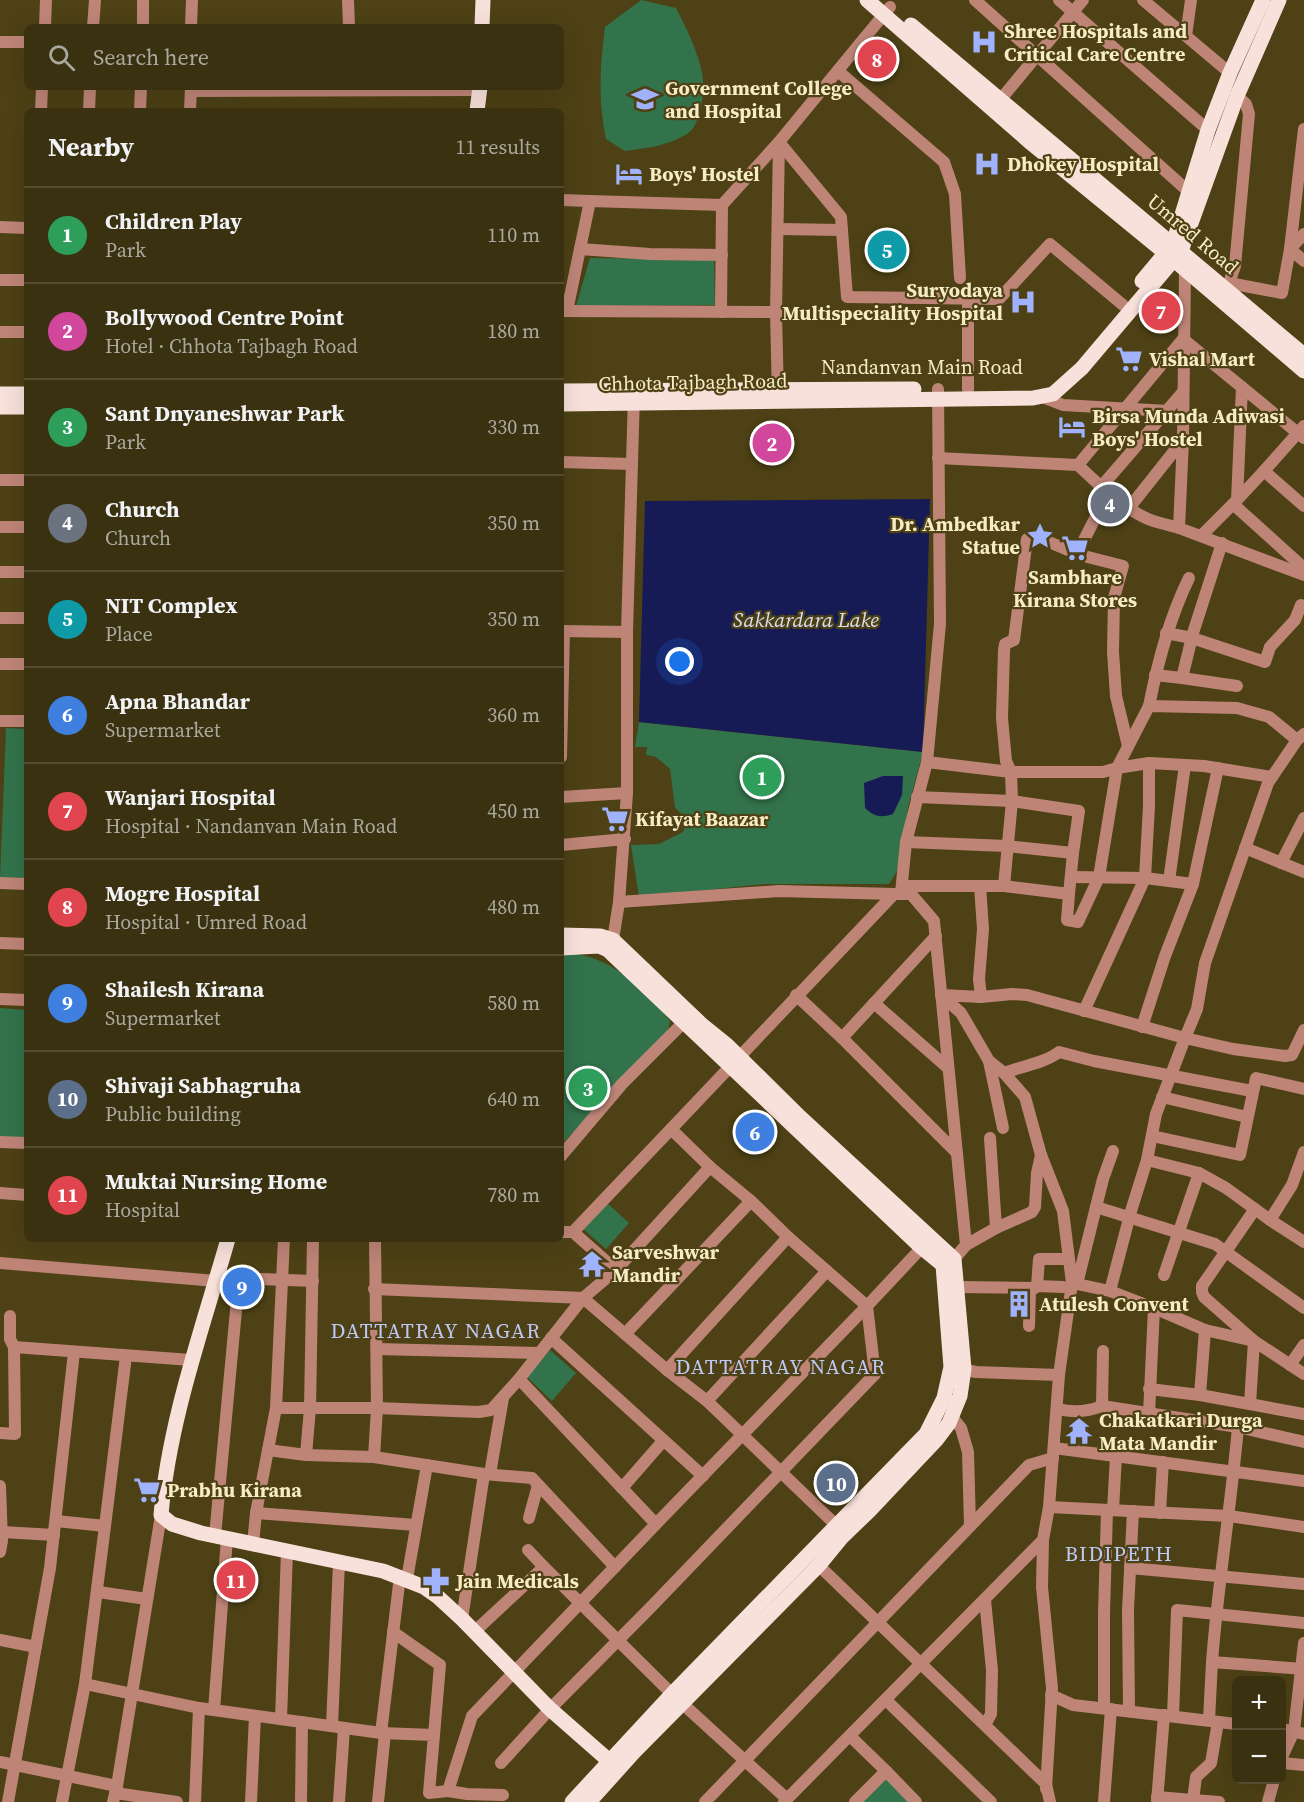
<!DOCTYPE html>
<meta charset="utf-8">
<style>
:root{--surface:#3a3110;--page:#413919;--text:#f1f3f6;--muted:#aba99f;--line:#544c30;--accent:#ea580c}
body{margin:0;font-family:"Source Serif 4",serif;background:var(--page);color:var(--text)}
.controls{position:absolute;right:18px;bottom:18px;display:grid;overflow:hidden;border-radius:9px;box-shadow:0 6px 24px #0002}
.controls button{width:54px;height:54px;display:grid;place-items:center;padding:0;border:0;border-bottom:2px solid var(--line);background:var(--surface);color:var(--text);font:30px sans-serif}
.you{position:absolute;left:680px;top:662px;width:21px;height:21px;margin:-15px;border:4px solid #fff;border-radius:50%;background:#1a73e8;box-shadow:0 0 0 9px #1a73e833}
.badge{display:grid;place-items:center;width:39px;height:39px;border-radius:50%;background:var(--accent);color:#fff;font-size:20px;font-weight:700}
.pin{position:absolute;translate:-50% -50%;border:3px solid #fff;box-shadow:0 2px 6px #0006}
.list{margin:0;padding:0;list-style:none}
h2{display:flex;justify-content:space-between;align-items:center;height:78px;margin:0;padding:0 24px;font-size:26px}
h2 small{font-size:20px;font-weight:400;color:var(--muted)}
.list li{display:grid;grid-template-columns:39px 1fr auto;gap:18px;align-items:center;box-sizing:border-box;height:96px;padding:0 24px;border-top:2px solid var(--line)}
.list b{display:block;font-size:22px;white-space:nowrap}
.list p{margin:0;font-size:20px;white-space:nowrap;color:var(--muted)}
.list em{font-size:20px;font-style:normal;color:var(--muted)}
.icon{flex:none;width:33px;height:33px;fill:none;stroke:currentColor;stroke-width:2;stroke-linecap:round;stroke-linejoin:round}
.map{position:relative;flex:none;width:1304px;height:1802px;overflow:hidden}
.search{position:absolute;background:var(--surface);box-shadow:0 6px 24px #0002;left:24px;top:24px;width:540px;height:66px;display:flex;align-items:center;gap:15px;box-sizing:border-box;padding:0 21px;border-radius:9px;color:var(--muted);font-size:22px}
.panel{position:absolute;background:var(--surface);box-shadow:0 6px 24px #0002;left:24px;top:108px;width:540px;height:1134px;border-radius:9px}
.map>svg:first-child{display:block}
.green{fill:#32734b}
.water{fill:#171b55}
.lines{fill:none;stroke-linecap:round;stroke-linejoin:round}
.minor{stroke:#be8577;stroke-width:12}
.major{stroke:#f9e1db;stroke-width:15}
.labels{text-anchor:middle;dominant-baseline:central;stroke-width:4.5;stroke-linejoin:round;paint-order:stroke}
.poi-label{font-size:20px;font-weight:bold;fill:#f8ecc5;stroke:#4d4115;text-anchor:start}
.street-label{font-size:20px;fill:#f8ecc5;stroke:#4d4115}
.water-label{font-size:21px;font-style:italic;fill:#d9def2;stroke:#4d4115}
.neighbourhood-label{font-size:21px;letter-spacing:1.5px;fill:#bec9f3;stroke:#4d4115}
</style>
<div class="map">
<svg width="1304" height="1802" viewBox="0 0 1304 1802">
<rect width="100%" height="100%" fill="#4d4115"/>
<g class="green">
<path d="M641,0L676,8C686,28 698,51 702,73C705,89 702,125 687,134C668,146 646,148 625,151L606,139C598,98 600,68 605,27Z"/>
<path d="M590,258L714,259L715,305L576,306Z"/>
<path d="M639,722L923,752L908,807L897,871L889,884H764L639,897L631,845L659,844L683,832L688,820L675,808L670,769L656,757L646,755L647,747H635Z"/>
<path d="M6,728L27,729V881L0,880Z"/>
<path d="M561,953C606,952 645,987 670,1021L668,1031L561,1145Z"/>
<path d="M0,1008L27,1010V1139L0,1137Z"/>
<path d="M606,1202L629,1223L606,1249L582,1228Z"/>
<path d="M550,1350L576,1373L552,1401L527,1377Z"/>
<path d="M886,1778L910,1802H862Z"/>
</g>
<g class="water">
<path d="M930,499L923,752L639,722L645,501Z"/>
<path d="M883,776H903L902,795L893,814C880,818 875,817 865,808L864,783Z"/>
</g>
<g class="lines">
<g class="minor">
<path d="M348,0L349,27"/>
<path d="M975,0L1189,192"/>
<path d="M1059,0L1208,130"/>
<path d="M1143,0L1230,73"/>
<path d="M45,27L46,0"/>
<path d="M93,27L95,0"/>
<path d="M143,27V0"/>
<path d="M191,27L192,0"/>
<path d="M1186,36L1191,0"/>
<path d="M0,42H27"/>
<path d="M838,71L944,162L955,194L960,278"/>
<path d="M191,91L480,90"/>
<path d="M996,105L1083,0"/>
<path d="M41,111L42,87"/>
<path d="M89,111L90,87"/>
<path d="M140,111L141,87"/>
<path d="M190,111L191,87"/>
<path d="M561,200L590,201"/>
<path d="M0,227L27,228"/>
<path d="M779,229L842,230"/>
<path d="M580,249L650,254L722,255"/>
<path d="M1290,249L1304,129"/>
<path d="M1290,249L1304,234"/>
<path d="M0,280H27"/>
<path d="M1229,283L1282,293L1290,249L1304,261"/>
<path d="M1219,295L1229,283L1235,266L1249,114L1246,104L1237,96"/>
<path d="M968,299V389"/>
<path d="M561,311L776,312L779,142L890,7"/>
<path d="M567,311L590,201L722,205L779,142L841,217L847,297L999,299L1050,244L1123,305"/>
<path d="M721,312L722,205"/>
<path d="M776,312L778,397"/>
<path d="M0,332H27"/>
<path d="M1042,397L1063,405L1168,411"/>
<path d="M1183,440L1185,270L1190,264"/>
<path d="M938,458L1078,465L1183,339L1304,438"/>
<path d="M561,462L632,464"/>
<path d="M1078,465C1099,485 1121,507 1148,519C1158,523 1169,525 1179,528"/>
<path d="M1264,471L1304,426"/>
<path d="M0,480H27"/>
<path d="M1101,487L1183,392"/>
<path d="M1237,500L1264,471L1304,506"/>
<path d="M1233,504L1304,568"/>
<path d="M1129,508L1183,440L1179,528L1304,575"/>
<path d="M0,527H27"/>
<path d="M1202,535L1237,500L1242,387"/>
<path d="M1080,555L1123,566L1114,598L1113,652L1116,696L1128,746"/>
<path d="M0,572H27"/>
<path d="M0,618H27"/>
<path d="M561,631L627,632"/>
<path d="M1166,633L1192,638L1265,662L1270,647L1295,620L1301,605"/>
<path d="M0,664H27"/>
<path d="M1155,675L1182,678L1193,633L1222,543"/>
<path d="M1182,678L1237,686"/>
<path d="M1149,706C1158,661 1169,619 1189,578"/>
<path d="M0,721H27"/>
<path d="M1297,740L1268,783L1205,963L1197,1009L1185,1038L1233,1049L1285,1056L1292,1055L1304,1030"/>
<path d="M561,757L564,631"/>
<path d="M927,762L1011,772H1103L1117,768L1149,706L1237,708L1269,717L1297,740L1304,734"/>
<path d="M561,797L627,793"/>
<path d="M917,797L1012,801L1079,811L1073,853"/>
<path d="M906,842L1007,846L1073,853L1069,894L1004,886"/>
<path d="M561,845L625,839"/>
<path d="M1245,848L1304,872"/>
<path d="M1281,863L1304,818"/>
<path d="M1071,877L1145,878L1193,884"/>
<path d="M1169,881L1185,765"/>
<path d="M0,883L27,884"/>
<path d="M902,886H1004L1012,801L1011,772L1006,761L1002,718L1004,650L1005,644L1014,640L1027,539L1044,540L1080,555L1083,542L1108,493"/>
<path d="M980,886L983,929L979,979L981,997"/>
<path d="M901,893L906,842L927,762L940,624L938,389"/>
<path d="M895,894H911L934,921L966,1245L954,1259L948,1263"/>
<path d="M1069,894L1067,920L1078,922L1099,877L1117,768L1149,763L1204,766L1272,777"/>
<path d="M936,936L842,1038L957,1153"/>
<path d="M0,943L27,944"/>
<path d="M610,946L613,940L619,902L627,793V632L634,395"/>
<path d="M796,995L842,1038"/>
<path d="M0,999L27,1000"/>
<path d="M874,1003L948,1068"/>
<path d="M1084,1011L1145,878L1149,806V763"/>
<path d="M1142,1027L1165,956L1193,884L1218,768"/>
<path d="M989,1061L1003,1128"/>
<path d="M1004,1073C1020,1067 1047,1062 1059,1052L1094,1061L1252,1091"/>
<path d="M1162,1097L1247,1117"/>
<path d="M1152,1136L1240,1155L1256,1078L1304,1089"/>
<path d="M990,1138L996,1228"/>
<path d="M0,1142L27,1143"/>
<path d="M561,1156L622,1084L683,1023"/>
<path d="M0,1193L27,1195"/>
<path d="M1096,1207L1103,1179L1113,1151"/>
<path d="M1270,1220L1304,1242"/>
<path d="M561,1232H573L671,1129"/>
<path d="M573,1232L616,1270L710,1167"/>
<path d="M313,1239L310,1408L306,1455L374,1457L484,1474L532,1478L615,1567"/>
<path d="M966,1245L996,1228L1032,1212L1035,1207L1037,1173L1041,1155"/>
<path d="M0,1263L216,1281L235,1278L313,1281"/>
<path d="M1164,1275L1199,1173"/>
<path d="M1072,1283L1063,1211L1041,1155L1025,1097L1004,1073L989,1061L961,1013L941,995L981,997L1012,994L1027,995L1185,1038L1156,1114L1147,1160"/>
<path d="M1077,1284L1096,1207L1215,1244L1304,1308"/>
<path d="M1037,1286L1063,1287"/>
<path d="M957,1287L1035,1288L1037,1286L1039,1259H1069"/>
<path d="M374,1289L583,1298L667,1370L707,1401L836,1525"/>
<path d="M1110,1291L1154,1308L1149,1414"/>
<path d="M10,1316V1339L14,1347"/>
<path d="M1029,1326L1030,1288"/>
<path d="M1205,1330L1254,1341L1304,1374"/>
<path d="M625,1334L751,1201"/>
<path d="M551,1338L703,1476"/>
<path d="M377,1349L539,1353"/>
<path d="M1290,1365L1304,1345"/>
<path d="M956,1368L976,1372L1059,1375L1072,1283L1110,1291L1131,1211L1147,1160L1199,1173L1226,1188L1270,1220L1292,1185L1304,1152"/>
<path d="M667,1370L788,1237"/>
<path d="M519,1379L656,1524L867,1306L788,1237L751,1201L710,1167L671,1129L894,894L779,891L619,902"/>
<path d="M1149,1389L1200,1395L1205,1330L1154,1308"/>
<path d="M1200,1395L1304,1414"/>
<path d="M707,1401L827,1271"/>
<path d="M1250,1404L1254,1341L1204,1297L1202,1292V1286L1255,1209"/>
<path d="M1102,1406L1103,1351"/>
<path d="M276,1408H377L479,1412L491,1410L519,1379L583,1298L616,1270"/>
<path d="M1058,1409C1074,1413 1087,1412 1102,1406L1238,1427C1231,1506 1218,1583 1212,1662L1304,1669"/>
<path d="M952,1417L961,1428L968,1452L970,1526"/>
<path d="M1238,1427L1304,1442"/>
<path d="M0,1433L15,1434L14,1347L191,1360"/>
<path d="M1054,1448L1304,1481"/>
<path d="M268,1450L306,1455"/>
<path d="M374,1457L377,1408L375,1239"/>
<path d="M490,1474L503,1398"/>
<path d="M0,1486L2,1541L0,1552"/>
<path d="M622,1488L663,1441"/>
<path d="M1049,1507L1229,1516L1304,1527"/>
<path d="M1113,1510L1116,1456"/>
<path d="M256,1513L416,1525"/>
<path d="M1160,1513L1163,1462"/>
<path d="M529,1518L538,1485"/>
<path d="M56,1521L105,1526L126,1356"/>
<path d="M2,1532L54,1535"/>
<path d="M215,1536L239,1278"/>
<path d="M1043,1540L1042,1587L1052,1688L1046,1789"/>
<path d="M253,1544L256,1513L276,1408L284,1239"/>
<path d="M528,1550L544,1567"/>
<path d="M813,1560L1046,1784L1050,1802"/>
<path d="M1130,1568L1304,1584"/>
<path d="M400,1576L381,1733L434,1735L429,1793L448,1791"/>
<path d="M407,1579L427,1465"/>
<path d="M98,1592L147,1599"/>
<path d="M985,1600L992,1670L991,1714L985,1725"/>
<path d="M462,1619L484,1474"/>
<path d="M393,1632L440,1665L434,1735"/>
<path d="M474,1632L544,1567L672,1694L787,1799"/>
<path d="M0,1640L36,1647"/>
<path d="M85,1684L199,1708L381,1733"/>
<path d="M1051,1695L1073,1705L1236,1724"/>
<path d="M886,1700L991,1802"/>
<path d="M1104,1708V1614L1107,1510"/>
<path d="M214,1710L227,1538"/>
<path d="M1129,1711L1128,1610L1133,1511"/>
<path d="M1173,1716L1177,1610L1304,1623"/>
<path d="M281,1719L287,1551"/>
<path d="M1209,1720L1212,1662"/>
<path d="M1218,1722L1211,1763L1196,1777L1193,1800L1219,1802"/>
<path d="M332,1726L339,1562"/>
<path d="M1282,1729L1304,1734"/>
<path d="M850,1736L886,1771"/>
<path d="M1282,1757L1294,1731L1304,1643"/>
<path d="M0,1762L117,1786L113,1802"/>
<path d="M501,1763L550,1709L651,1607L875,1374L867,1306L927,1242"/>
<path d="M1282,1763L1304,1765"/>
<path d="M117,1786L161,1515"/>
<path d="M115,1793L177,1802"/>
<path d="M503,1795L467,1794L448,1791L472,1716L656,1524"/>
<path d="M1157,1797L1193,1800"/>
<path d="M8,1802L50,1568L74,1352"/>
<path d="M62,1802L85,1684L105,1526"/>
<path d="M195,1802L199,1708"/>
<path d="M251,1802L255,1716"/>
<path d="M301,1802L302,1722"/>
<path d="M339,1802L344,1728"/>
<path d="M378,1802L385,1733"/>
<path d="M705,1802L1029,1465L1053,1458"/>
<path d="M784,1802L1043,1540L1049,1507L1059,1375"/>
<path d="M855,1802L886,1771L916,1802"/>
<path d="M1104,1802L1111,1709"/>
<path d="M1157,1802L1164,1715"/>
<path d="M1268,1802L1274,1780"/>
</g>
<g class="major">
<path d="M867,0L1031,143L1174,260L1304,371"/>
<path d="M911,25L1304,355"/>
<path d="M482,27L483,0"/>
<path d="M477,111L480,87"/>
<path d="M1142,281L1173,244L1208,130L1230,73L1263,0"/>
<path d="M561,391L914,389"/>
<path d="M0,394H27"/>
<path d="M561,404L1033,398L1053,394L1082,368L1181,251L1237,96L1279,0"/>
<path d="M0,407H27"/>
<path d="M561,935L600,936L613,940L701,1024L727,1045L800,1117L954,1259L964,1369L960,1396L949,1423L937,1439L869,1511L842,1537L819,1565L634,1752L589,1802"/>
<path d="M561,948L599,946L608,950L921,1247L943,1265L951,1367L944,1398L926,1434L672,1694L572,1802"/>
<path d="M228,1239C202,1330 169,1421 161,1515L172,1524L201,1533L383,1571L424,1587L437,1596L462,1619L550,1709L615,1766"/>
</g>
</g>
<defs>
<symbol id="hospital-bare" viewBox="-9 -9 18 18"><path d="M-5-5h3v3.5h4V-5h3V5h-3V1.5h-4V5h-3Z" fill="#a1b2fd" stroke="#4d4115" stroke-width="2.5" paint-order="stroke"/></symbol>
<symbol id="university-bare" viewBox="-9 -9 18 18"><path d="M0-5L7-2L0 1L-7-2ZM-4 1L0 2.5L4 1V4Q0 6-4 4Z" fill="#a1b2fd" stroke="#4d4115" stroke-width="2.5" paint-order="stroke"/></symbol>
<symbol id="hotel-bare" viewBox="-9 -9 18 18"><path d="M-6-4.5h1.5V1H6V5H4.5V3h-9V5H-6ZM-4 0a1.8 1.8 0 1 1 3.6 0ZM.5 0V-2.5h3Q6-2.5 6 0Z" fill="#a1b2fd" stroke="#4d4115" stroke-width="2.5" paint-order="stroke"/></symbol>
<symbol id="supermarket-bare" viewBox="-9 -9 18 18"><path d="M-6-5.5h2.5l.6 2H6L4.5 2H-2.5L-4.4-4H-6ZM-1.5 3.2a1.3 1.3 0 1 0 .1 0ZM3 3.2a1.3 1.3 0 1 0 .1 0Z" fill="#a1b2fd" stroke="#4d4115" stroke-width="2.5" paint-order="stroke"/></symbol>
<symbol id="sight-bare" viewBox="-9 -9 18 18"><path d="M0-6L1.8-2.2L6-1.7L2.9 1.2L3.7 5.4L0 3.3L-3.7 5.4L-2.9 1.2L-6-1.7L-1.8-2.2Z" fill="#a1b2fd" stroke="#4d4115" stroke-width="2.5" paint-order="stroke"/></symbol>
<symbol id="temple-bare" viewBox="-9 -9 18 18"><path d="M0-6L5-2H3V0L6.5 2.5H4V6H1.5V3h-3V6H-4V2.5H-6.5L-3 0V-2H-5Z" fill="#a1b2fd" stroke="#4d4115" stroke-width="2.5" paint-order="stroke"/></symbol>
<symbol id="building-bare" viewBox="-9 -9 18 18"><path d="M-4-6H4V6H1V3H-1V6H-4ZM-2.5-4.3h1.7v1.8h-1.7ZM.8-4.3h1.7v1.8H.8ZM-2.5-1h1.7V.8h-1.7ZM.8-1h1.7V.8H.8Z" fill="#a1b2fd" stroke="#4d4115" stroke-width="2.5" paint-order="stroke"/></symbol>
<symbol id="pharmacy-bare" viewBox="-9 -9 18 18"><path d="M-2-6h4v4h4v4h-4v4h-4v-4h-4v-4h4Z" fill="#a1b2fd" stroke="#4d4115" stroke-width="2.5" paint-order="stroke"/></symbol>
</defs>
<g fill-rule="evenodd">
<use href="#hospital-bare" x="965" y="23" width="38" height="38"/>
<use href="#university-bare" x="626" y="80" width="38" height="38"/>
<use href="#hospital-bare" x="968" y="145" width="38" height="38"/>
<use href="#hotel-bare" x="610" y="155" width="38" height="38"/>
<use href="#hospital-bare" x="1004" y="283" width="38" height="38"/>
<use href="#supermarket-bare" x="1110" y="340" width="38" height="38"/>
<use href="#hotel-bare" x="1053" y="408" width="38" height="38"/>
<use href="#sight-bare" x="1021" y="517" width="38" height="38"/>
<use href="#supermarket-bare" x="1056" y="529" width="38" height="38"/>
<use href="#supermarket-bare" x="596" y="800" width="38" height="38"/>
<use href="#temple-bare" x="573" y="1245" width="38" height="38"/>
<use href="#building-bare" x="1000" y="1285" width="38" height="38"/>
<use href="#temple-bare" x="1060" y="1412" width="38" height="38"/>
<use href="#supermarket-bare" x="128" y="1471" width="38" height="38"/>
<use href="#pharmacy-bare" x="417" y="1562" width="38" height="38"/>
</g>
<g class="labels">
<g class="poi-label">
<text x="1004" y="31">Shree Hospitals and<tspan x="1004" dy="23">Critical Care Centre</tspan></text>
<text x="665" y="88">Government College<tspan x="665" dy="23">and Hospital</tspan></text>
<text x="1007" y="164">Dhokey Hospital</text>
<text x="649" y="174">Boys' Hostel</text>
<text x="1003" y="290" text-anchor="end">Suryodaya<tspan x="1003" dy="23">Multispeciality Hospital</tspan></text>
<text x="1149" y="359">Vishal Mart</text>
<text x="1092" y="416">Birsa Munda Adiwasi<tspan x="1092" dy="23">Boys' Hostel</tspan></text>
<text x="1020" y="524" text-anchor="end">Dr. Ambedkar<tspan x="1020" dy="23">Statue</tspan></text>
<text x="1075" y="577" text-anchor="middle">Sambhare<tspan x="1075" dy="23">Kirana Stores</tspan></text>
<text x="635" y="819">Kifayat Baazar</text>
<text x="612" y="1252">Sarveshwar<tspan x="612" dy="23">Mandir</tspan></text>
<text x="1039" y="1304">Atulesh Convent</text>
<text x="1099" y="1420">Chakatkari Durga<tspan x="1099" dy="23">Mata Mandir</tspan></text>
<text x="167" y="1490">Prabhu Kirana</text>
<text x="456" y="1581">Jain Medicals</text>
</g>
<g class="street-label">
<text transform="translate(1193 234) rotate(40)">Umred Road</text>
<text x="922" y="367">Nandanvan Main Road</text>
<text transform="translate(693 382) rotate(-1)">Chhota Tajbagh Road</text>
</g>
<g class="water-label">
<text x="806" y="619">Sakkardara Lake</text>
</g>
<g class="neighbourhood-label">
<text x="436" y="1330">DATTATRAY NAGAR</text>
<text x="781" y="1366">DATTATRAY NAGAR</text>
<text x="1119" y="1553">BIDIPETH</text>
</g>
</g>
</svg>
<div class="controls">
<button>+</button>
<button>−</button>
</div>
<div class="you"></div>
<div class="pin badge" style="left:762px;top:777px;background:#2e9e5b">1</div>
<div class="pin badge" style="left:772px;top:443px;background:#d1479c">2</div>
<div class="pin badge" style="left:588px;top:1088px;background:#2e9e5b">3</div>
<div class="pin badge" style="left:1110px;top:504px;background:#6b7280">4</div>
<div class="pin badge" style="left:887px;top:250px;background:#0f9aa8">5</div>
<div class="pin badge" style="left:755px;top:1132px;background:#3f7fe0">6</div>
<div class="pin badge" style="left:1161px;top:311px;background:#e0444e">7</div>
<div class="pin badge" style="left:877px;top:59px;background:#e0444e">8</div>
<div class="pin badge" style="left:242px;top:1287px;background:#3f7fe0">9</div>
<div class="pin badge" style="left:836px;top:1483px;background:#5c6f8a">10</div>
<div class="pin badge" style="left:236px;top:1580px;background:#e0444e">11</div>
<div class="search"><svg class="icon" aria-label="search" viewBox="0 0 24 24"><circle cx="10" cy="10" r="6"/><path d="M15 15l6 6"/></svg>Search here</div>
<section class="panel">
<h2>Nearby<small>11 results</small></h2>
<ul class="list">
<li><span class="badge" style="background:#2e9e5b">1</span><div><b>Children Play</b><p>Park</p></div><em>110 m</em></li>
<li><span class="badge" style="background:#d1479c">2</span><div><b>Bollywood Centre Point</b><p>Hotel · Chhota Tajbagh Road</p></div><em>180 m</em></li>
<li><span class="badge" style="background:#2e9e5b">3</span><div><b>Sant Dnyaneshwar Park</b><p>Park</p></div><em>330 m</em></li>
<li><span class="badge" style="background:#6b7280">4</span><div><b>Church</b><p>Church</p></div><em>350 m</em></li>
<li><span class="badge" style="background:#0f9aa8">5</span><div><b>NIT Complex</b><p>Place</p></div><em>350 m</em></li>
<li><span class="badge" style="background:#3f7fe0">6</span><div><b>Apna Bhandar</b><p>Supermarket</p></div><em>360 m</em></li>
<li><span class="badge" style="background:#e0444e">7</span><div><b>Wanjari Hospital</b><p>Hospital · Nandanvan Main Road</p></div><em>450 m</em></li>
<li><span class="badge" style="background:#e0444e">8</span><div><b>Mogre Hospital</b><p>Hospital · Umred Road</p></div><em>480 m</em></li>
<li><span class="badge" style="background:#3f7fe0">9</span><div><b>Shailesh Kirana</b><p>Supermarket</p></div><em>580 m</em></li>
<li><span class="badge" style="background:#5c6f8a">10</span><div><b>Shivaji Sabhagruha</b><p>Public building</p></div><em>640 m</em></li>
<li><span class="badge" style="background:#e0444e">11</span><div><b>Muktai Nursing Home</b><p>Hospital</p></div><em>780 m</em></li>
</ul>
</section>
</div>
